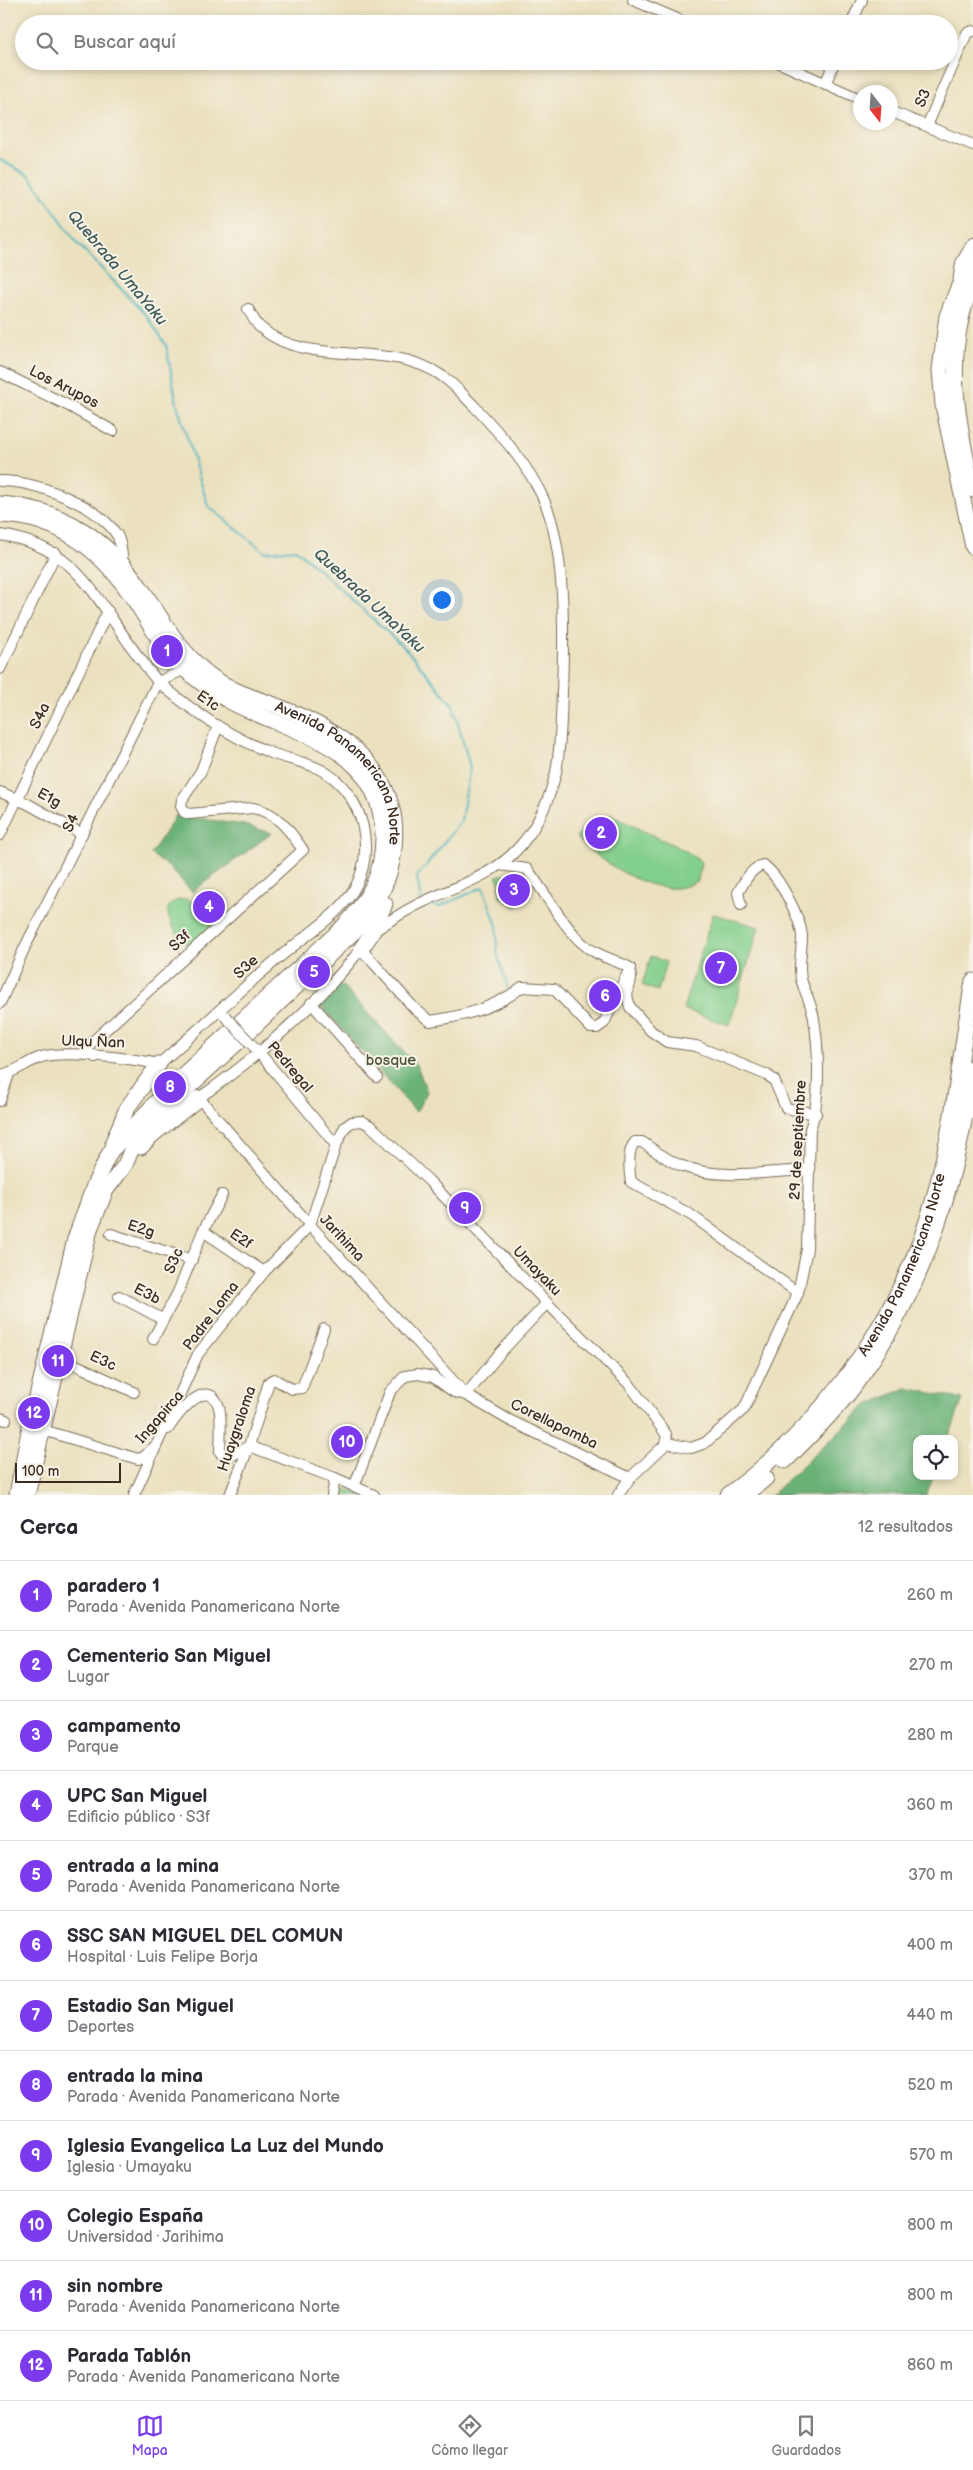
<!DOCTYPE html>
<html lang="es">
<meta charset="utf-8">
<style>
:root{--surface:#fff;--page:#f7f7f7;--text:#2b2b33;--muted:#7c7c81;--line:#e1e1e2;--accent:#7c3aed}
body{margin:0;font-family:"Balsamiq Sans",sans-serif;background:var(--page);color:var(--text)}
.controls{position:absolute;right:15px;bottom:15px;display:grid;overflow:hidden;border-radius:10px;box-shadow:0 2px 8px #0003}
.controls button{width:45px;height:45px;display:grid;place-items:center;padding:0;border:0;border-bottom:1px solid var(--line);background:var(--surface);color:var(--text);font:25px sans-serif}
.compass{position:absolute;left:853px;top:85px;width:45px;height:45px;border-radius:50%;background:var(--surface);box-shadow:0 2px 8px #0003;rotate:163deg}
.scale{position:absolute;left:15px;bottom:12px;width:106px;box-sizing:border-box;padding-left:5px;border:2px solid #3b2a1e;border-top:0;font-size:14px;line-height:18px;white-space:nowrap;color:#3b2a1e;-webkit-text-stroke:4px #f7f3e8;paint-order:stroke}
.you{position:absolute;left:441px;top:599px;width:18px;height:18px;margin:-12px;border:4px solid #fff;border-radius:50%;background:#1a73e8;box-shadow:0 0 0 8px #1a73e833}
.badge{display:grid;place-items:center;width:32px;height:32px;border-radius:50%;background:var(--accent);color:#fff;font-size:16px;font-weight:700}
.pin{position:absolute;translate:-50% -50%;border:2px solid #fff;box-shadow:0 1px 5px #0006}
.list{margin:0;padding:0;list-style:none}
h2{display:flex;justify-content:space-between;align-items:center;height:65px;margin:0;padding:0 20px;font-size:21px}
h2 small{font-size:16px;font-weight:400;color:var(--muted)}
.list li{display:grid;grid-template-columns:32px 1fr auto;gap:15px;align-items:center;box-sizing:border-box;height:70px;padding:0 20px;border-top:1px solid var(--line)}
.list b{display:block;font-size:19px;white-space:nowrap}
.list p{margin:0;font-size:16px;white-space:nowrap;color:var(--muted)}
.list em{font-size:16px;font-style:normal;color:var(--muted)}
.icon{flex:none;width:28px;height:28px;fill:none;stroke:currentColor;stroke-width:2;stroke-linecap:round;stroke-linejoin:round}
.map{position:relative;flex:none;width:973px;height:1495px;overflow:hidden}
.search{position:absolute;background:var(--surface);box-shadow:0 2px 8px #0003;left:15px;right:15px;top:15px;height:55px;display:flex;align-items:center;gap:12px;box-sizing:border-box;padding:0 18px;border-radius:28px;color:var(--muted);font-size:19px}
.sheet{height:905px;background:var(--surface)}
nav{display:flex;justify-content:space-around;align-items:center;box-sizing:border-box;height:70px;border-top:1px solid var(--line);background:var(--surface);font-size:14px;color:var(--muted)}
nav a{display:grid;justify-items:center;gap:2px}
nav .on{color:var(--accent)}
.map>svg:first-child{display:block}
.green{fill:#83cf8c;stroke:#5f7c55}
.forest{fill:#6ab278;stroke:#526e4b}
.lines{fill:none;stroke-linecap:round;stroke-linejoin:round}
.stream{stroke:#44b2bf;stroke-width:2}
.minor-casing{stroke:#796a56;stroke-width:12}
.major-casing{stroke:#796a56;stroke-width:14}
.highway-casing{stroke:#796a56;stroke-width:17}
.minor{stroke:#fff;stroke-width:10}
.major{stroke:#fff;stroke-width:12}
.highway{stroke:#fff;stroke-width:15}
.minor-bridge-casing{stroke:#796a56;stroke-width:12;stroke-linecap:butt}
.minor-bridge{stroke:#fff;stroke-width:10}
.labels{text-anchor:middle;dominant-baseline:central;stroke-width:4;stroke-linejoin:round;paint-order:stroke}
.street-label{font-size:15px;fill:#3b2a1e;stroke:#f7f3e8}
.park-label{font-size:15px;fill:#4d533a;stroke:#f7f3e8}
.water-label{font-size:16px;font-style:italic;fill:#3e5a56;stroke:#f7f3e8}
</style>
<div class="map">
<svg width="973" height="1495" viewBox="0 0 973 1495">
<rect width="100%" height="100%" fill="#f7f3e8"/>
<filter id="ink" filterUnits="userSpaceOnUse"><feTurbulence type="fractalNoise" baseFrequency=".02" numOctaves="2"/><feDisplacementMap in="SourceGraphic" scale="10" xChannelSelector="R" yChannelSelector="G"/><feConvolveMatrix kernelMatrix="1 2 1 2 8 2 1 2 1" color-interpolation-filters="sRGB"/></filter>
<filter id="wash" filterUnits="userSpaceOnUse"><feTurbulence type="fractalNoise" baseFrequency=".0096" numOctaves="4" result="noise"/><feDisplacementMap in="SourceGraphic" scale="20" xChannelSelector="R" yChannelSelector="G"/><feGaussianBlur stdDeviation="1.12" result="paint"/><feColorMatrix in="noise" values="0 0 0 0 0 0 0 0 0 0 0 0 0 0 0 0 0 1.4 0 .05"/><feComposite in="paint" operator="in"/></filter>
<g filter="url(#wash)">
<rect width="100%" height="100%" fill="#ebe1bf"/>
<g class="green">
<path d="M610,815L686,851L701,862L698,881C693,883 688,886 683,887C650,895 598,860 576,837L591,822Z"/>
<path d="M517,873L528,884L529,897L516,907L500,897V883L496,876Z"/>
<path d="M186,899L193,902L213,925L188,947C177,934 150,901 186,899Z"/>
<path d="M713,914L759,927L729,1025L683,1009Z"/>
<path d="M651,956L666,962L658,991L642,985Z"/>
<path d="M335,1486L365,1495H334Z"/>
</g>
<g class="forest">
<path d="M176,815L244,825L272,833L192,892L170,868L151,854Z"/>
<path d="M341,984L417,1066L427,1092L416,1112L321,1006Z"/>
<path d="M906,1388L963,1399L948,1439H917V1476H934L926,1495H771L866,1406Z"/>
</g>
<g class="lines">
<g class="stream">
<path d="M0,160L29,175L77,243L146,315L166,345L177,404L208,506L265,552L296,549L407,650L453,705L470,767L461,821L417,877L421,900"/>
<path d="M428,904L439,907L483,887L497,926V952L508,989"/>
</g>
</g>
</g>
<g filter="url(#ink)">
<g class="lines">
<defs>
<g id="minor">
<path d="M633,0L689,24"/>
<path d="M851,24L862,0"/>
<path d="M775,61L860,99"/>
<path d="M825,84L835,61"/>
<path d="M890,111L973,145"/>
<path d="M927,126L967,33L973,31"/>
<path d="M248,309C252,315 255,324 261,328C310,370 388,338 442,376C454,384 465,397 475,407C501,435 527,463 543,498C566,547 564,636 562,691C561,718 561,745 556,772C550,798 538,825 521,845C496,875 457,886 423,902C406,910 389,921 373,932"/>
<path d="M0,372L69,406L113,431"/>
<path d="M0,481C35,481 97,504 117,535C122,544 122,557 123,566"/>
<path d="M0,535C78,546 96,600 138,656C146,665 152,677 161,684C194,713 231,737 271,753C289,760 309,762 325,772C364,796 377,852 353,891C339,915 303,937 281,956C239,991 200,1029 159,1064C134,1059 61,1049 39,1058C25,1063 15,1073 0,1075"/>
<path d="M0,669L56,553"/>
<path d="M0,792L28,804L82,834"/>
<path d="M0,835L108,611"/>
<path d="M500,865L527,869C546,893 560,922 582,943C596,956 614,959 630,968L631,979L627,995L630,1007L651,1031L667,1042L696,1046L767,1075L774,1080L786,1108L816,1114"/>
<path d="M0,1003L25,947L155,688L159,682L184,669"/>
<path d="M311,1003L377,1077"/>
<path d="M257,1050L336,1145"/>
<path d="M95,1057L89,1053L88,1048L91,1043L303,850C290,831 277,812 253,808L189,814L184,812L181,806L182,800L201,771L218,726"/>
<path d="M199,1098C259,1056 315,1007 361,949L415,1009L430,1021C461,1017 497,1007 522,987L554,989L591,1028H597L604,1023L630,968"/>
<path d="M199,1098L310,1225L466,1395L500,1353L547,1303"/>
<path d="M0,1101L9,1074"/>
<path d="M203,1231L264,1272"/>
<path d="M111,1234L192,1260"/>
<path d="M798,1293L691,1215L631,1182C629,1171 627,1150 635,1142H642C654,1150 668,1161 682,1166C722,1181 768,1171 810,1170"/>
<path d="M119,1296L162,1319"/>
<path d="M153,1339L178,1292L203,1231L222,1195"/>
<path d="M59,1357L134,1392"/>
<path d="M0,1418L6,1420"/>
<path d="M168,1429C175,1418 204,1378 217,1402C223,1412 220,1440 220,1452L224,1457H229L249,1446L335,1478L374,1495"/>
<path d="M43,1430L138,1459L144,1457L155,1446"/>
<path d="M667,1443L691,1448L705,1443L744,1409L798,1293L807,1249L810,1129C821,1100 819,1050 814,1019C812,1005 805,993 801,979C798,965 802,951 802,937C801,918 778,874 763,865C750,869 744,882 738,893L741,905"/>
<path d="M354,1487L390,1392L405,1376L418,1374L433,1377L454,1392L466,1395L509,1420L630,1478"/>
<path d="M134,1495L198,1354L264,1272L310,1225L336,1145L345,1127L352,1122L362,1121L371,1126L429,1181L547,1303L630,1385L666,1434L667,1443L630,1478L618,1495"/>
<path d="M230,1495L249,1446L269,1382L274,1379L292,1389L302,1388L324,1329"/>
<path d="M332,1495L335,1478"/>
</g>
<path id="major" d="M959,283L962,263L973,244"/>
<g id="highway">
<path d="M973,261L958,288L947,316L940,370L943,405L973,547"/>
<path d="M973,283C943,350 957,421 973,490"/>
<path id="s1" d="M0,504C65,509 110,541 145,594C162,619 176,645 199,666C218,685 245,695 269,703C325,724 385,754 394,820C398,858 386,892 364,922L237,1043L148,1124L132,1148L125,1165L106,1190L90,1229L27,1495"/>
<path d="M0,515C63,517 105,554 137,604C151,626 163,650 183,668C198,681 215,694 233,703C295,735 379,744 383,833C384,875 368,902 340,930L170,1087L110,1152L95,1183L75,1239L30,1426L17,1495"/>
<path d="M361,949L372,933L385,904"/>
<path d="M113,1142L127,1108L159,1064"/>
<path d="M141,1147L152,1135L199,1098"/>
<path d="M785,1461C808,1438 832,1415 852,1389C925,1290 956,1187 973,1067"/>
<path id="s2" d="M728,1495C827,1422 906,1310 936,1190C954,1121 961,1051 973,981"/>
<path d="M746,1495L766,1478"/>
</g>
</defs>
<use href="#minor" class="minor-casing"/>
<use href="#major" class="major-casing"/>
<use href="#highway" class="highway-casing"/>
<use href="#minor" class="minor"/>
<use href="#major" class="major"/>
<use href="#highway" class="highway"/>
<defs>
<path id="minor-bridge" d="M225,1016L256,1049"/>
</defs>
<use href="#minor-bridge" class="minor-bridge-casing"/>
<use href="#minor-bridge" class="minor-bridge"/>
</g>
</g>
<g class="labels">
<g class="street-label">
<text transform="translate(923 98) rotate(-66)">S3</text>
<text transform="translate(64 387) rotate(27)">Los Arupos</text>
<text transform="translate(208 701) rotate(34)">E1c</text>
<text transform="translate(40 716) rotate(-64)">S4a</text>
<text stroke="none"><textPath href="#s1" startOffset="454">Avenida Panamericana Norte</textPath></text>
<text transform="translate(49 798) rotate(29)">E1g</text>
<text transform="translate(71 823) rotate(-64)">S4</text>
<text transform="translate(180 941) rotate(-42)">S3f</text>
<text transform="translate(246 967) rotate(-42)">S3e</text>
<text transform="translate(93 1042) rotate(2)">Ulqu Ñan</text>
<text transform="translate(290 1067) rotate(50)">Pedregal</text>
<text transform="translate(798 1140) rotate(-87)">29 de septiembre</text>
<text transform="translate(141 1229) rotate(18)">E2g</text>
<text transform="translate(342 1238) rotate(47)">Jarihima</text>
<text transform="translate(241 1239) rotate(34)">E2f</text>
<text transform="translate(174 1261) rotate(-67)">S3c</text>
<text stroke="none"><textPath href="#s2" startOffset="294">Avenida Panamericana Norte</textPath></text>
<text transform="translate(537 1271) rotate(46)">Umayaku</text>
<text transform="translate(147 1294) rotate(27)">E3b</text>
<text transform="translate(211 1316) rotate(-53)">Padre Loma</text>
<text transform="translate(103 1361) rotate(25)">E3c</text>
<text transform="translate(160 1417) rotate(-49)">Ingapirca</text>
<text transform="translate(554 1424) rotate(26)">Corellapamba</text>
<text transform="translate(237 1429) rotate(-71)">Huaygraloma</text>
</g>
<g class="park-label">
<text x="391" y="1060">bosque</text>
</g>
<g class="water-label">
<text transform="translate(117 268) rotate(50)">Quebrada UmaYaku</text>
<text transform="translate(369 601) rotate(43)">Quebrada UmaYaku</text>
</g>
</g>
</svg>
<div class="controls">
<button><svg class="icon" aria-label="locate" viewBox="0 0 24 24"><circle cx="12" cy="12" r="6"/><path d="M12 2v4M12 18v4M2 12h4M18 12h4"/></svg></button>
</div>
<svg class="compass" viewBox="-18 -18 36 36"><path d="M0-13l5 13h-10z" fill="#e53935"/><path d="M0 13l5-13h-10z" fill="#7c7c81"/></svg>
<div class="scale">100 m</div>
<div class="you"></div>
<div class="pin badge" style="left:167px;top:651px">1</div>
<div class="pin badge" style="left:601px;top:833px">2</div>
<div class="pin badge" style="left:514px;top:890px">3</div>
<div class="pin badge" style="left:209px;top:907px">4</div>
<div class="pin badge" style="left:314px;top:972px">5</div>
<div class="pin badge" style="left:605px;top:996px">6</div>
<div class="pin badge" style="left:721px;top:968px">7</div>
<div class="pin badge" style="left:170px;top:1087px">8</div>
<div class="pin badge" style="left:465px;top:1208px">9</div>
<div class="pin badge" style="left:347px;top:1442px">10</div>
<div class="pin badge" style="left:58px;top:1361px">11</div>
<div class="pin badge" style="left:34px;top:1413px">12</div>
<div class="search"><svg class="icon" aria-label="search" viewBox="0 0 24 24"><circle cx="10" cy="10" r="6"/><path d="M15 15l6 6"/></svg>Buscar aquí</div>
</div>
<section class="sheet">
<h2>Cerca<small>12 resultados</small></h2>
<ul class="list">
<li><span class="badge">1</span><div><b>paradero 1</b><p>Parada · Avenida Panamericana Norte</p></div><em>260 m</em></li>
<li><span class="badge">2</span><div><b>Cementerio San Miguel</b><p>Lugar</p></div><em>270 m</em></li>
<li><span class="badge">3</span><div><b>campamento</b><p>Parque</p></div><em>280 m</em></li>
<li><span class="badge">4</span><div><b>UPC San Miguel</b><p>Edificio público · S3f</p></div><em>360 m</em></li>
<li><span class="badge">5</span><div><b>entrada a la mina</b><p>Parada · Avenida Panamericana Norte</p></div><em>370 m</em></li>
<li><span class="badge">6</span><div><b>SSC SAN MIGUEL DEL COMUN</b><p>Hospital · Luis Felipe Borja</p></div><em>400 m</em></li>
<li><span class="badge">7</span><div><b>Estadio San Miguel</b><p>Deportes</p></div><em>440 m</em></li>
<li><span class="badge">8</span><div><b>entrada la mina</b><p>Parada · Avenida Panamericana Norte</p></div><em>520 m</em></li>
<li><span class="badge">9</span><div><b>Iglesia Evangelica La Luz del Mundo</b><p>Iglesia · Umayaku</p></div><em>570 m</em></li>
<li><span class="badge">10</span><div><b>Colegio España</b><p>Universidad · Jarihima</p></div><em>800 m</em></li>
<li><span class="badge">11</span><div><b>sin nombre</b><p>Parada · Avenida Panamericana Norte</p></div><em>800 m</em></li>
<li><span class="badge">12</span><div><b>Parada Tablón</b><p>Parada · Avenida Panamericana Norte</p></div><em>860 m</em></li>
</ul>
</section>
<nav>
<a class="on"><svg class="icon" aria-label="map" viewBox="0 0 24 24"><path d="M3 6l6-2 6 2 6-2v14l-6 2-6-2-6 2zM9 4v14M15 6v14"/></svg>Mapa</a>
<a><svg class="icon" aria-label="directions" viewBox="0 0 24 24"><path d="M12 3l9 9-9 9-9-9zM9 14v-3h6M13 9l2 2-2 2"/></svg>Cómo llegar</a>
<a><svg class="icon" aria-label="saved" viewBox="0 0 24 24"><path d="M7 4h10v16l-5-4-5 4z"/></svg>Guardados</a>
</nav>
